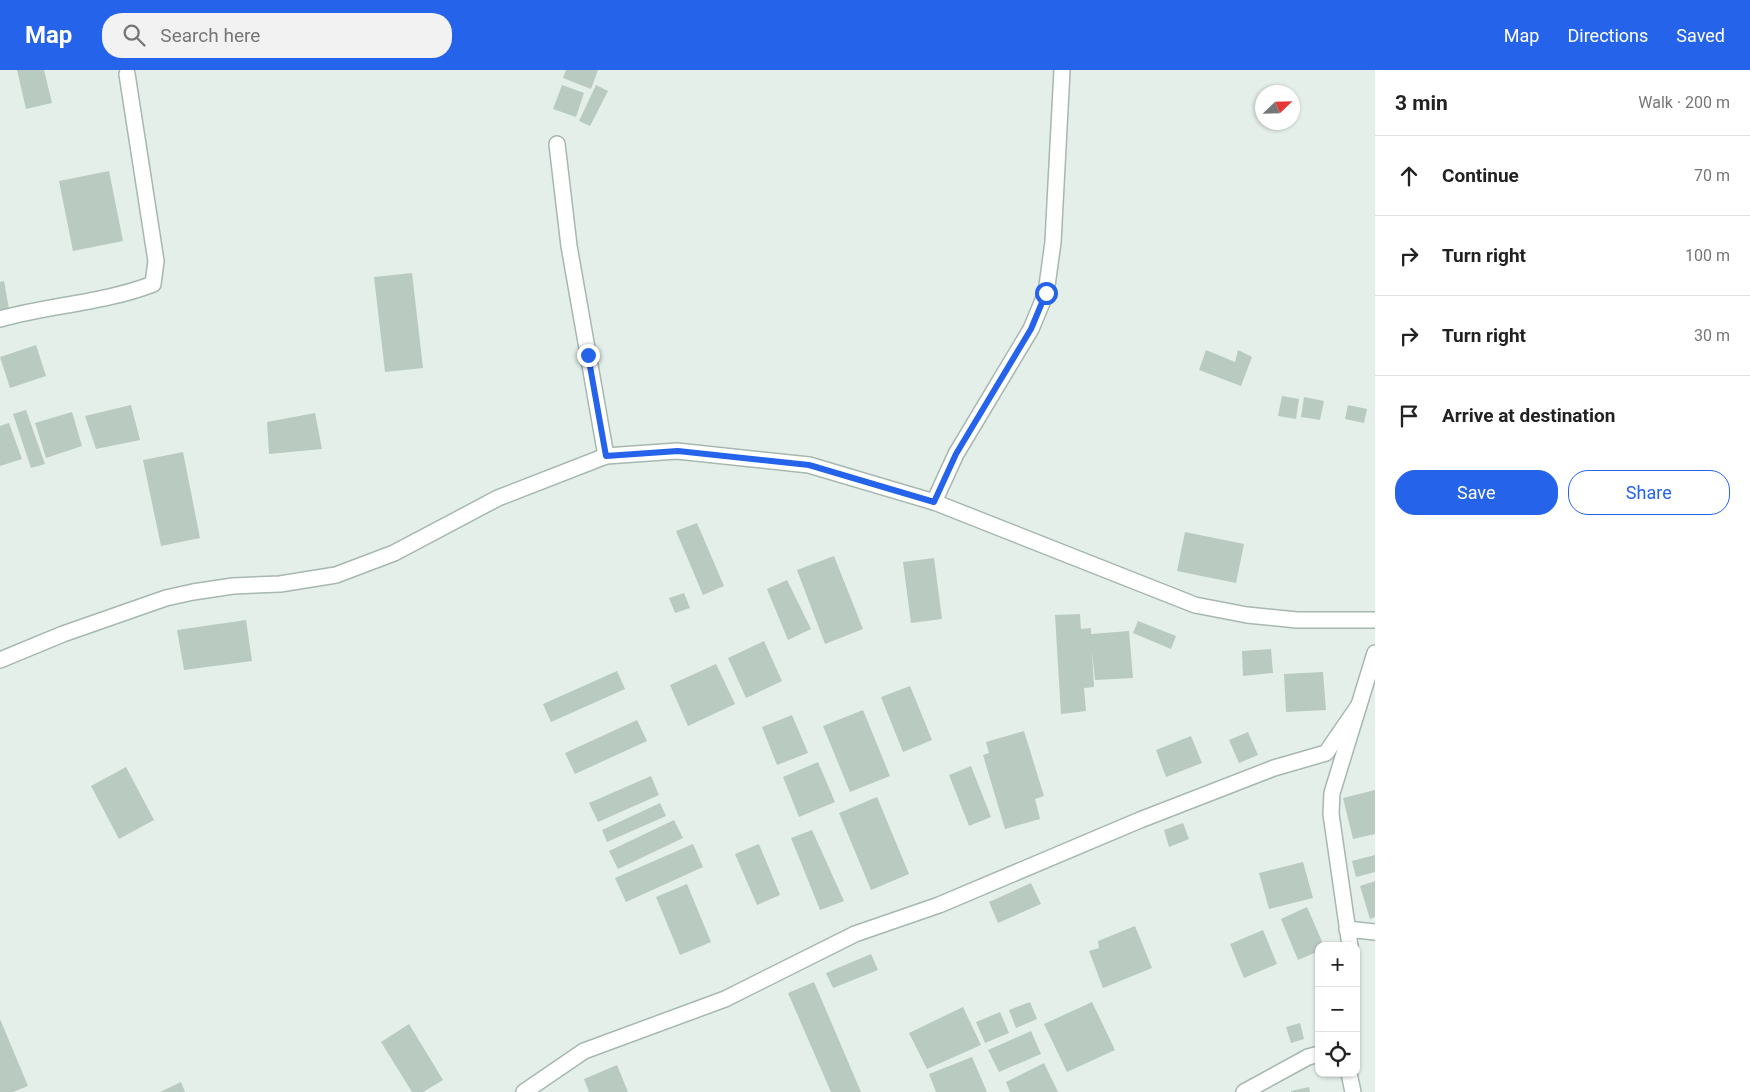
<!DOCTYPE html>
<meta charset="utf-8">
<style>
:root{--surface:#fff;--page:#f2f2f2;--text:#222;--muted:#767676;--line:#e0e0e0;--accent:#2563eb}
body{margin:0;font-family:Roboto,sans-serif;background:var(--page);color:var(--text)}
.controls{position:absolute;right:15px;bottom:15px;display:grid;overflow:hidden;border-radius:10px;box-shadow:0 1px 4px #0004}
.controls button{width:45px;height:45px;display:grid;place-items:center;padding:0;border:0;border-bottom:1px solid var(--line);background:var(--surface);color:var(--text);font:25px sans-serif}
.compass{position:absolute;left:1255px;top:15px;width:45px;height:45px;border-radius:50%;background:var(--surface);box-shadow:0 1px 4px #0004;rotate:67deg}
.stop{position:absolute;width:15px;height:15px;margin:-11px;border:4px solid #2563eb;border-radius:50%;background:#fff}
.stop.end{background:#2563eb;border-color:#fff;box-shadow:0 1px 5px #0008}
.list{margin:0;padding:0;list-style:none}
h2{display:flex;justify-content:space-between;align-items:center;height:65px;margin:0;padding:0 20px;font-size:21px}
h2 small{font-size:16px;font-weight:400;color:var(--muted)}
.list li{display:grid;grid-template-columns:32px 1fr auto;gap:15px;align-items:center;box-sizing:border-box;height:80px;padding:0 20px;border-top:1px solid var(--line)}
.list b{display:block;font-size:19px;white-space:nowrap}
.list em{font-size:16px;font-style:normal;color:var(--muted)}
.actions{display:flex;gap:10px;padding:15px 20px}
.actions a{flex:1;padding:11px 0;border:1px solid var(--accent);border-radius:20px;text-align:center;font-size:18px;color:var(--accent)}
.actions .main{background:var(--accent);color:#fff}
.icon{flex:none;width:28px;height:28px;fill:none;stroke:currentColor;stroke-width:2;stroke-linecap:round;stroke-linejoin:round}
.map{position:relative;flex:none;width:1375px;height:1022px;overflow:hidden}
header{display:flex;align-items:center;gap:30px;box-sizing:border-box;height:70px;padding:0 25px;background:var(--accent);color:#fff}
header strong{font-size:24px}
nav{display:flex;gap:28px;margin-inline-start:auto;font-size:18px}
.search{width:350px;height:45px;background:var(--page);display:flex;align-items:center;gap:12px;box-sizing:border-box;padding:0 18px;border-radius:20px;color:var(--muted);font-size:19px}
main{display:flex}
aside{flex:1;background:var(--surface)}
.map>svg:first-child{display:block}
.building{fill:#b9cac1}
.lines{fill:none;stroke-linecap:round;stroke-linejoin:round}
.minor-casing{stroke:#a6b8af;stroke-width:18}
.minor{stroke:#fff;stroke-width:15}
.route{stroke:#2563eb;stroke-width:6}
</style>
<header>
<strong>Map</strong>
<div class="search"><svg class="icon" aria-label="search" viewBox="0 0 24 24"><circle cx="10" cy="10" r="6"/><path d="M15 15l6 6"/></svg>Search here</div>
<nav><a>Map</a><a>Directions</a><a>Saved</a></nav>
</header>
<main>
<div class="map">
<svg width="1375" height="1022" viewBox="0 0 1375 1022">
<rect width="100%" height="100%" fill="#e4efe9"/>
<g class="building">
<path d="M17,0H44L52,33L26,39Z"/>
<path d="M566,0H598L591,19L563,8Z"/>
<path d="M562,15L584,23L576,47L553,39Z"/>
<path d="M596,15L608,21L590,56L579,51Z"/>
<path d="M109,101L123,171L73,181L59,111Z"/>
<path d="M412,203L423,298L385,302L374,207Z"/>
<path d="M4,211L9,239L0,240V212Z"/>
<path d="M36,275L46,306L10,318L0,287Z"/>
<path d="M1206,280L1235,292L1238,280L1252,287L1241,316L1199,300Z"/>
<path d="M1282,326L1299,329L1296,349L1278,346Z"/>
<path d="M1304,327L1324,331L1320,350L1301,347Z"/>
<path d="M131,335L140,370L96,379L85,346Z"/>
<path d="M1348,335L1367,339L1364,353L1345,349Z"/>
<path d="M26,340L45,394L31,398L13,344Z"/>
<path d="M72,342L82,376L46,388L35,353Z"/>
<path d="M315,343L322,379L269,384L267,352Z"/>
<path d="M9,353L22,389L0,396V356Z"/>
<path d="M183,382L200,468L161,476L143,390Z"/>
<path d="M697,453L724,516L703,525L676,461Z"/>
<path d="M1185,462L1244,474L1236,513L1177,501Z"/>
<path d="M834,486L863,559L825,574L797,500Z"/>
<path d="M934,488L942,549L911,553L903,492Z"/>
<path d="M787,510L811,559L788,570L767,519Z"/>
<path d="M684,523L690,538L675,543L669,528Z"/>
<path d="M1080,544L1081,559L1091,558V564L1129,561L1133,608L1095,610L1092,580L1094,617L1084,618L1086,641L1061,644L1055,545Z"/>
<path d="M246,550L252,591L184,600L177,560Z"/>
<path d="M1138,551L1176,566L1171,579L1133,563Z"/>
<path d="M764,571L782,611L746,628L728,588Z"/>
<path d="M1271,579L1273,603L1243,606L1242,581Z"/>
<path d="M716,594L735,634L688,656L670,615Z"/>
<path d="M617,601L625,619L551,652L543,634Z"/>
<path d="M1323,602L1326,640L1286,642L1284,604Z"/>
<path d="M910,616L932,670L903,682L881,627Z"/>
<path d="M863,640L890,706L850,722L823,656Z"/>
<path d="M792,645L808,683L777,695L762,657Z"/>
<path d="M637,650L647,671L575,704L565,683Z"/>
<path d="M1024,661L1044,726L1035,729L1040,749L1005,759L983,685L989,683L986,672Z"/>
<path d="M1248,662L1258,685L1239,693L1229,670Z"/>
<path d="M1191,666L1202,693L1166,707L1156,680Z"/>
<path d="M818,692L835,732L799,747L783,707Z"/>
<path d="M971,696L991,747L969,756L949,705Z"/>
<path d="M126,697L154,750L119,769L91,716Z"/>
<path d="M651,706L659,725L598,752L589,733Z"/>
<path d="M1375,720V764L1353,769L1343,728Z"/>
<path d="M877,727L909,804L871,820L839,743Z"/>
<path d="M660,733L666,746L607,772L602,760Z"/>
<path d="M674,750L683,768L618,799L609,781Z"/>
<path d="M1183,753L1189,769L1169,777L1164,760Z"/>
<path d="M812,760L844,831L820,840L791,768Z"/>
<path d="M693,774L703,797L626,832L615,808Z"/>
<path d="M759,774L780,825L757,835L735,784Z"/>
<path d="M1375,785V802L1356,807L1352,791Z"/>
<path d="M1303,792L1313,828L1269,839L1259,803Z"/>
<path d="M1375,811V847L1370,849L1360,816Z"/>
<path d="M1031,813L1041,834L998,853L989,832Z"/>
<path d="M687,814L711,872L680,885L656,827Z"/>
<path d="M1307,837L1324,876H1319V881L1298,890L1281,849Z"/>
<path d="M1135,856L1152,898L1103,918L1089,881L1099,878L1098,871Z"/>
<path d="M1263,860L1277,894L1244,908L1230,874Z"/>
<path d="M871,884L878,900L833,918L826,903Z"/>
<path d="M814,912L861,1022H831L788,923Z"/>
<path d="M1030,932L1037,949L1016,958L1009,940Z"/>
<path d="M1092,932L1115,980L1067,1002L1044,954Z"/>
<path d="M963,937L981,975L927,999L909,963Z"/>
<path d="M1000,942L1009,963L985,973L976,952Z"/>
<path d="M0,949L28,1016L13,1022H0Z"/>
<path d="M1300,953L1304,969L1291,973L1286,957Z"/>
<path d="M409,954L443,1010L423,1022H412L381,972Z"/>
<path d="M1031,961L1041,984L999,1002L988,980Z"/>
<path d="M972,987L987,1022H936L929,1004Z"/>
<path d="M1044,993L1058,1022H1010L1006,1012Z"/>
<path d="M617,995L628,1022H589L584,1009Z"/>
<path d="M181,1012L185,1022H160Z"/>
<path d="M1309,1017L1310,1022H1291V1021Z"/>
</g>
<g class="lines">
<defs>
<g id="minor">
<path d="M557,74L569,176L606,386"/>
<path d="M0,249C50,235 104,233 153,214L156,191L127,4"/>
<path d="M934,432L956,384L1031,259L1046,223L1053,172L1062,0"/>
<path d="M0,590L63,564L166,528L193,522L233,516L280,514L336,505L394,483L498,428L606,386L677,381L809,395L934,432L1195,535L1247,545L1297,550H1375"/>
<path d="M1347,859L1375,862"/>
<path d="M1350,876L1331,744L1332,723L1375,583"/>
<path d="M1349,1003L1353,1022"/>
<path d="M524,1022L584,981L725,929L855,864L939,835L1140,750L1274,698L1326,683L1359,635"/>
<path d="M1244,1022L1308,987L1319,984"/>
</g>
</defs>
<use href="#minor" class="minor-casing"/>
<use href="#minor" class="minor"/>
</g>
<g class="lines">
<path class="route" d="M588,285L606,386L678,381L809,395L934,432L956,384L1031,259L1046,223"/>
</g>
</svg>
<div class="controls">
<button>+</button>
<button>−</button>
<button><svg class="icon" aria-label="locate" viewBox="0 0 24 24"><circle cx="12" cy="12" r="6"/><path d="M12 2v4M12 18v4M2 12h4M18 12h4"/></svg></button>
</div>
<svg class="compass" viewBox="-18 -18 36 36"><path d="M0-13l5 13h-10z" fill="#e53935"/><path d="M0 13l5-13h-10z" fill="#767676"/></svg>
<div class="stop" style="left:1046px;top:223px"></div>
<div class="stop end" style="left:588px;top:285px"></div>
</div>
<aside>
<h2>3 min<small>Walk · 200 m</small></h2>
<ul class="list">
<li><svg class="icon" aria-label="ahead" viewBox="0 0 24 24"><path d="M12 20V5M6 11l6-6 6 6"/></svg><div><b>Continue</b></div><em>70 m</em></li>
<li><svg class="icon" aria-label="right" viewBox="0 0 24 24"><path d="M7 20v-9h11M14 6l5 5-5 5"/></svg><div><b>Turn right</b></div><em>100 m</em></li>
<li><svg class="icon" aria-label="right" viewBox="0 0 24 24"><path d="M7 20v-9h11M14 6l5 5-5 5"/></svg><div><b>Turn right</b></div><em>30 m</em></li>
<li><svg class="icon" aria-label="arrive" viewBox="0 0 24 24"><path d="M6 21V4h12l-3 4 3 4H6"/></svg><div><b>Arrive at destination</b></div></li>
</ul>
<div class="actions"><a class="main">Save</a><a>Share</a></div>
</aside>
</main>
